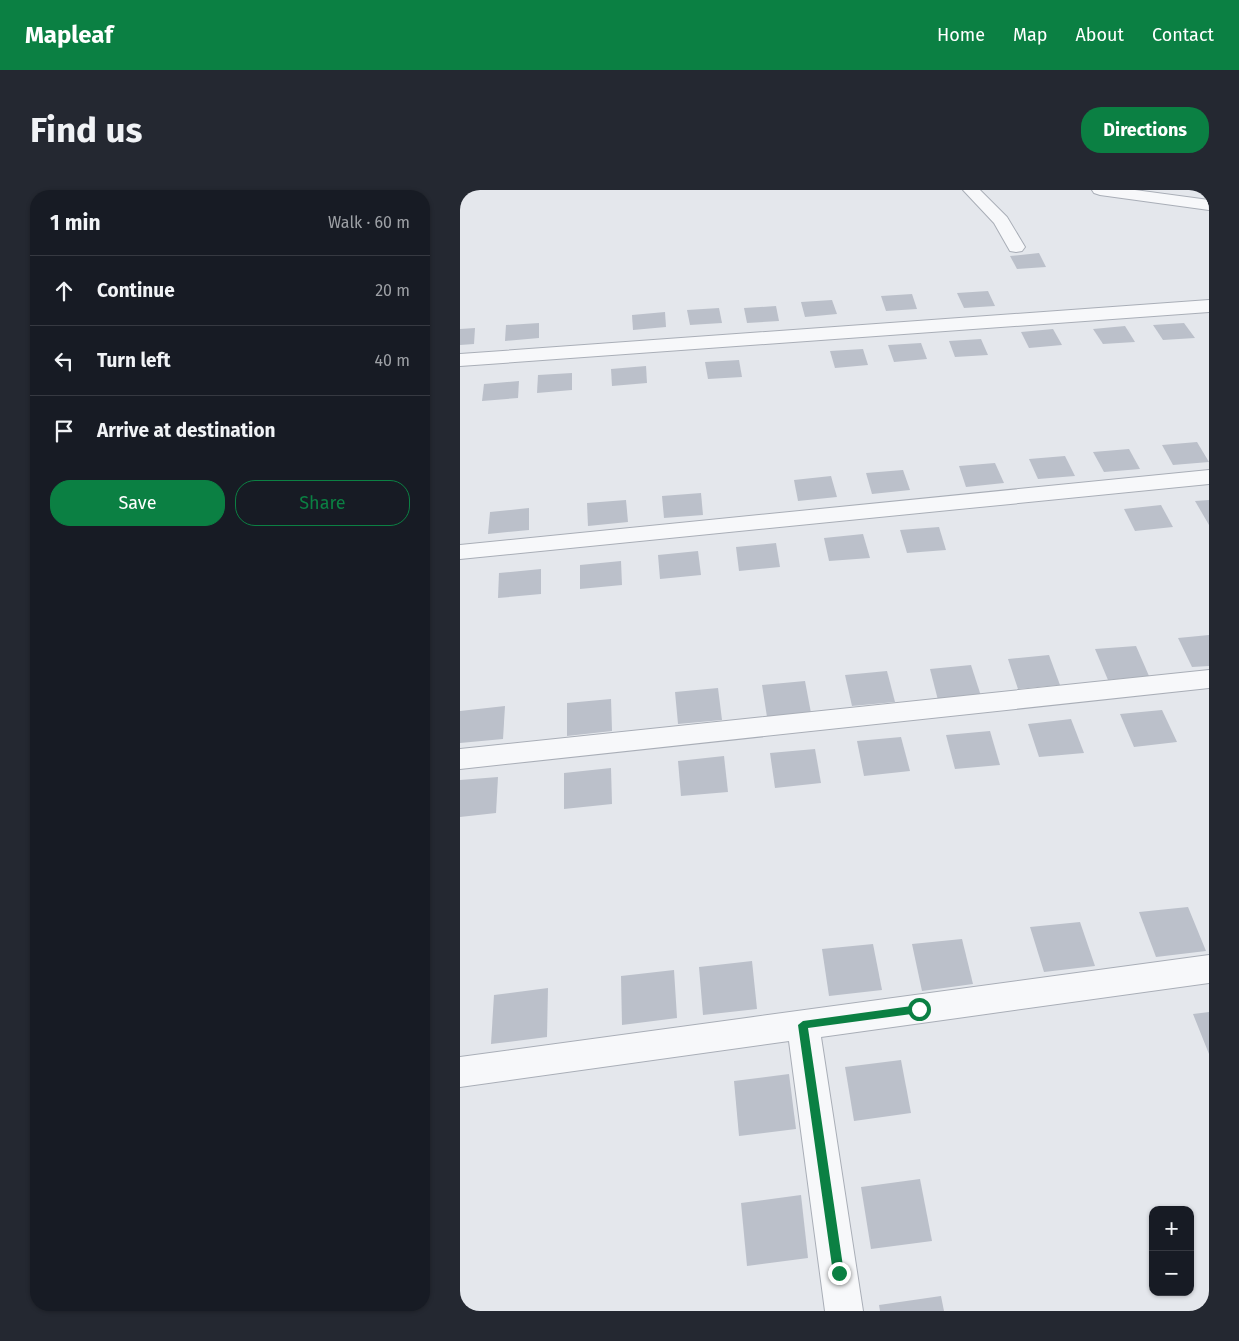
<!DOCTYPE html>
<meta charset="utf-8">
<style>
:root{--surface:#171b24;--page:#242831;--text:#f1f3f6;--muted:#9ea1a6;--line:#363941;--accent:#0b8043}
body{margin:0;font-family:"Fira Sans",sans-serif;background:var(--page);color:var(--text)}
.controls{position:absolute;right:15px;bottom:15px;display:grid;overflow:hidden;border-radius:10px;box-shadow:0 1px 4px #0004}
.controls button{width:45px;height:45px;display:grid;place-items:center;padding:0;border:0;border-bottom:1px solid var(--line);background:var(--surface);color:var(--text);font:25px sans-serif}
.stop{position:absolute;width:15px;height:15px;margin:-11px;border:4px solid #0b8043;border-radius:50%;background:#fff}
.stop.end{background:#0b8043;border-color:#fff;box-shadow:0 1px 5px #0008}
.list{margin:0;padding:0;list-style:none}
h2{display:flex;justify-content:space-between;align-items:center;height:65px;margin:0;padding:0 20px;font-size:21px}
h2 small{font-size:16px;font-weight:400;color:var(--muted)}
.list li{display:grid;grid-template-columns:32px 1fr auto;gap:15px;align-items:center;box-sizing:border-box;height:70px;padding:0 20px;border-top:1px solid var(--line)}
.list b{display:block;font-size:19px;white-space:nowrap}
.list em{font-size:16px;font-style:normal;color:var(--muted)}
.actions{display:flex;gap:10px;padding:15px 20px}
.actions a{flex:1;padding:11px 0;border:1px solid var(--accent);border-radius:20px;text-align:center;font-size:18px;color:var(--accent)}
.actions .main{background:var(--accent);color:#fff}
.icon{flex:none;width:28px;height:28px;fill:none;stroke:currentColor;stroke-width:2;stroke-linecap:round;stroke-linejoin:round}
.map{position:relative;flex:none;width:749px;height:1121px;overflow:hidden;border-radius:20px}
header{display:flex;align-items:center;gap:30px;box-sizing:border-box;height:70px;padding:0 25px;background:var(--accent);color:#fff}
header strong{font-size:24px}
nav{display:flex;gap:28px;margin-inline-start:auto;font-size:18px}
.intro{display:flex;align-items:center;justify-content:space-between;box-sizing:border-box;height:120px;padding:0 30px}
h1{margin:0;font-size:35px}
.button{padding:12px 22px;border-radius:20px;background:var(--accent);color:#fff;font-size:18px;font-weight:700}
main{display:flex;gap:30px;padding:0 30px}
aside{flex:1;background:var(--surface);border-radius:20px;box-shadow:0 1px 4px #0004}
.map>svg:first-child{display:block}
.building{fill:#bbc0ca}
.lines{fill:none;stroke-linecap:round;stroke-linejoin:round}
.street-casing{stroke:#a9aeb7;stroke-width:2}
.street{fill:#f7f8fa;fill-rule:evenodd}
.route{fill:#0b8043}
</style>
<header>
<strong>Mapleaf</strong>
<nav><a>Home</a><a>Map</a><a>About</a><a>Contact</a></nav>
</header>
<div class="intro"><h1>Find us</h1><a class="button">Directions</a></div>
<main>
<aside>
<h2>1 min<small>Walk · 60 m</small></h2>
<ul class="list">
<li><svg class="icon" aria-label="ahead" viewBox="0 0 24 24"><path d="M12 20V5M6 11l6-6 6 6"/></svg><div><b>Continue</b></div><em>20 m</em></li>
<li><svg class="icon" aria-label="left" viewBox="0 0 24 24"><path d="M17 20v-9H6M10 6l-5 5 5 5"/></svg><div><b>Turn left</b></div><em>40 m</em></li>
<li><svg class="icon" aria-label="arrive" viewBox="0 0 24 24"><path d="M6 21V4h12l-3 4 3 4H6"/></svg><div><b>Arrive at destination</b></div></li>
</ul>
<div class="actions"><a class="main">Save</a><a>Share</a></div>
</aside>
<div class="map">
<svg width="749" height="1121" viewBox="0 0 749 1121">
<rect width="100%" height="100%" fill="#e4e7ec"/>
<g class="building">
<path d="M579,63L586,77L557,79L550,66Z"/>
<path d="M528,101L535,116L504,118L497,103Z"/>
<path d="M452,104L457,119L426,121L421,106Z"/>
<path d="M372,110L377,124L345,127L341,112Z"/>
<path d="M316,116L319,131L287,133L284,118Z"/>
<path d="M259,118L262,133L230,135L227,120Z"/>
<path d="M205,122L206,137L173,140L172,125Z"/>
<path d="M79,133V148L45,151L46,135Z"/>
<path d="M724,133L735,148L703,150L693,135Z"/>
<path d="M665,136L675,152L643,154L633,139Z"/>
<path d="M15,138L14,154L0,155V139Z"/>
<path d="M593,139L602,155L569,158L561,142Z"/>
<path d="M521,149L528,165L495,167L489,151Z"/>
<path d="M461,153L467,169L434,172L428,155Z"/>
<path d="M403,159L408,175L375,178L370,161Z"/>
<path d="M279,170L282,187L248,189L245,172Z"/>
<path d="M186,176L187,193L152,196L151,179Z"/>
<path d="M112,183V200L77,203L78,185Z"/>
<path d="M59,191L58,208L22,211L24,194Z"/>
<path d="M737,252L749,272L713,275L702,255Z"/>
<path d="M669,259L680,279L644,282L633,262Z"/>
<path d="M605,266L615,286L578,289L569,269Z"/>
<path d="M535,273L544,293L506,297L499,276Z"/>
<path d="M443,280L450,300L412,304L406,283Z"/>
<path d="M371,286L377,307L338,311L334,290Z"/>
<path d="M241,303L243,325L204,328L202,306Z"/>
<path d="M166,310L168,332L128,336L127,313Z"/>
<path d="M749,310V335L735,311Z"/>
<path d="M701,315L713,337L675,341L664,319Z"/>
<path d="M69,318V340L28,344L30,322Z"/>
<path d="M479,337L486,360L447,363L440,340Z"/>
<path d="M403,344L410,368L369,371L364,348Z"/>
<path d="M316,353L320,377L279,381L276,357Z"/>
<path d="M238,361L241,385L200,389L198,365Z"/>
<path d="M161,371L162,395L120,399V375Z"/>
<path d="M81,379V404L38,408L39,383Z"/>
<path d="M749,445V476L732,477L718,448Z"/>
<path d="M676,456L689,486L648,490L635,459Z"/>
<path d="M589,465L600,495L558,499L548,469Z"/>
<path d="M511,475L521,506L478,510L470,479Z"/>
<path d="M427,481L435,512L392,516L385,485Z"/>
<path d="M345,491L351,523L307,527L302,495Z"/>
<path d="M258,498L262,530L218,534L215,502Z"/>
<path d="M151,509L152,541L107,546V513Z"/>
<path d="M45,516L43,549L0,553V521Z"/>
<path d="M702,520L717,552L674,557L660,524Z"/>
<path d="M611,529L624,563L579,567L568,534Z"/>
<path d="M530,541L540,575L495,579L486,545Z"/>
<path d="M441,547L450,581L404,586L397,551Z"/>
<path d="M355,559L361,593L315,598L310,563Z"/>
<path d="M264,566L268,602L221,606L218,571Z"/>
<path d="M151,578L152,614L104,619V583Z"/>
<path d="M38,587L36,623L0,627V590Z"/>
<path d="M728,717L746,761L696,767L679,722Z"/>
<path d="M620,732L635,776L584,782L570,737Z"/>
<path d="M502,749L513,794L462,801L452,754Z"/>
<path d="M413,754L422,800L369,806L362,759Z"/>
<path d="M292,771L297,819L243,825L239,777Z"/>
<path d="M214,780L217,828L162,835L161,786Z"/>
<path d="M88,798L87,847L31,854L34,805Z"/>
<path d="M749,822V864L733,824Z"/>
<path d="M441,870L451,923L394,931L385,877Z"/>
<path d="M329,884L336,939L279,946L274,891Z"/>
<path d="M460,989L472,1051L411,1059L401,997Z"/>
<path d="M341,1005L348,1068L287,1076L281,1013Z"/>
<path d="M481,1106L484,1121H420L419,1115Z"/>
</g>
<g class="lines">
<defs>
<g id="street">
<path d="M503,0H520L547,27L565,57L562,61L556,62L550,61L534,33Z"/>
<path d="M632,0H675L749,10V20L640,5L634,3Z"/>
<path d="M749,110V122L0,176V164Z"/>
<path d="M749,280V294L0,369V355Z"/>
<path d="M749,480V498L0,579V559Z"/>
<path d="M749,765V793L361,847L403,1121H365L329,851L0,897V867Z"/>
</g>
</defs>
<use href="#street" class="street-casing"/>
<use href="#street" class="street"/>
</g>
<path class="route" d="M459,815L464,819L459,823L348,838L384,1083L383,1087L379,1089L375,1087L373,1083L338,835L343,831Z"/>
</svg>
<div class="controls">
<button>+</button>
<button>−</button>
</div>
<div class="stop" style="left:459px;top:819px"></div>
<div class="stop end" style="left:379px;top:1083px"></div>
</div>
</main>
